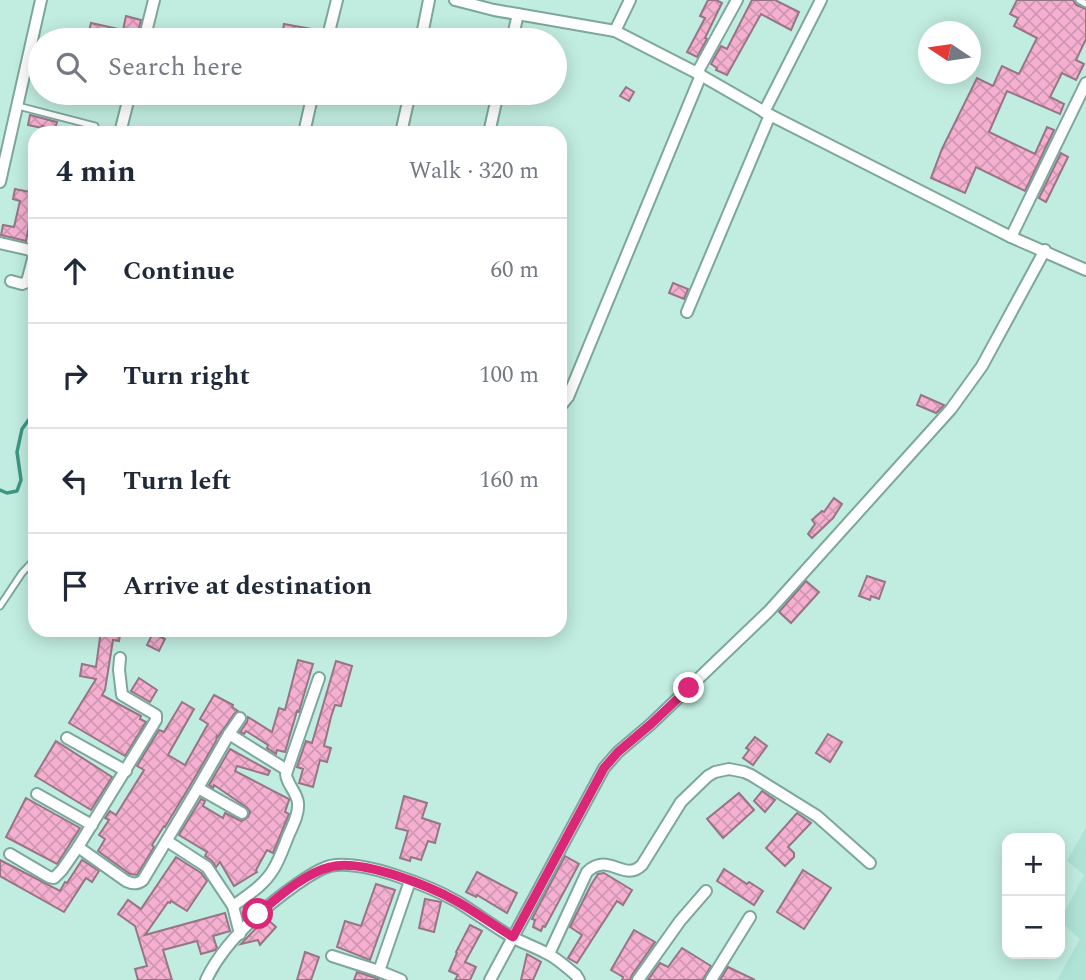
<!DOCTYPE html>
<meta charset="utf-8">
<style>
:root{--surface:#fff;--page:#f6f6f7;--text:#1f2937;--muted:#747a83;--line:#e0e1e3}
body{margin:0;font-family:Spectral,serif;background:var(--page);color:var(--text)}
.controls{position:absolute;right:21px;bottom:21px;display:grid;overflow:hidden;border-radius:14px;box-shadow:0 4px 18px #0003}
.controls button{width:63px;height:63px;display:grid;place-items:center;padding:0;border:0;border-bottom:2px solid var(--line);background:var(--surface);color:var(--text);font:35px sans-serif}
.compass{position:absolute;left:918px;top:21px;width:63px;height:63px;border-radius:50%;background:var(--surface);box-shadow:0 4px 18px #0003;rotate:283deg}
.stop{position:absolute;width:21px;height:21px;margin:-16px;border:5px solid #db2777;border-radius:50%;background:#fff}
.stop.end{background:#db2777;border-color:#fff;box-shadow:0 2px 7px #0008}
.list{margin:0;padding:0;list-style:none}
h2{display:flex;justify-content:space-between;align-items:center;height:91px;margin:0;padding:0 28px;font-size:30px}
h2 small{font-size:23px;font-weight:400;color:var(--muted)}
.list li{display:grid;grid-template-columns:46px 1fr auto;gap:21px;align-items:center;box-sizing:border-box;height:105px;padding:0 28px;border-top:2px solid var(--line)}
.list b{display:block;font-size:26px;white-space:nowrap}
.list em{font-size:23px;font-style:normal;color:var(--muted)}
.icon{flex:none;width:38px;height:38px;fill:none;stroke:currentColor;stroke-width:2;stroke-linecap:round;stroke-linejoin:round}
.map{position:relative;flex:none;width:1086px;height:980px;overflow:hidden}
.search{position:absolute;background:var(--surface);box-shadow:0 4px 18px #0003;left:28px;top:28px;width:539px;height:77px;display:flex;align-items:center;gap:18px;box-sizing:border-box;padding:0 24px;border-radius:38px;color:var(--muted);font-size:26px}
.panel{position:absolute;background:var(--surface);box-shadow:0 4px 18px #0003;left:28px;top:126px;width:539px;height:511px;border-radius:21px}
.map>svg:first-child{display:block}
.built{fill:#aee3d5}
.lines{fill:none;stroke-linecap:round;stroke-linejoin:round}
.stream{stroke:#3e9784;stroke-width:3.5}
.building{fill:url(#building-cross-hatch);stroke:#977585;stroke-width:2}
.lane-casing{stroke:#7da79c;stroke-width:9}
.street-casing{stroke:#7da79c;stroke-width:14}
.lane{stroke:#fff;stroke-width:5}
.street{stroke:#fff;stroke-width:10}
.route{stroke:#db2777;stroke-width:9}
</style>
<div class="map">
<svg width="1086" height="980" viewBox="0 0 1086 980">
<defs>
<pattern id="building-cross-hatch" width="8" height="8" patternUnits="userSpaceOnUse" patternTransform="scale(1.75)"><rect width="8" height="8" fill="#f5b0d1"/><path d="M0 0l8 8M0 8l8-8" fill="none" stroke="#d096b2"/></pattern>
</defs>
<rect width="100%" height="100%" fill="#c1ede0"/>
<path class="built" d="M1086,827V980H1057L1080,939L1060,921L1084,875L1067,861Z"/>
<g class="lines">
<path class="stream" d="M0,490L7,493L17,491L21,480L17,452L22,429L35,411"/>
</g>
<g class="building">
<path d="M708,0H716L722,3L705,38L707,39L697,57L687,52L705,18L700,16Z"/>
<path d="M752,0H775L799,12L791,30L761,14L727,75L716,70L717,68L711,64L721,46L727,49Z"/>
<path d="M1017,0H1073L1076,5L1086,9V39L1076,60L1084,64L1076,80L1062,73L1050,97L1064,104L1060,114L1007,91L989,132L1035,154L1047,127L1054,130L1025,191L976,167L965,193L931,178L942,149L977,78L993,86L1002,66L1019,74L1037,38L1014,26L1018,18L1010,14Z"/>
<path d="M126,16L141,20L136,40H87L91,23L123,30Z"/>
<path d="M284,24L312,29L310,40H281Z"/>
<path d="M473,30L500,36V40H471Z"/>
<path d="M626,87L634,92L629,101L620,96Z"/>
<path d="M30,115L57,122L55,129L42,126V128L28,125Z"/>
<path d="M1061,153L1068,157L1046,202L1039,198Z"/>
<path d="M15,189L35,193L26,241L1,235L3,225L14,227L20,201L13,199Z"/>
<path d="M673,283L688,289L684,299L669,293Z"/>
<path d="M921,395L944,405L936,413L917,405Z"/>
<path d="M834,498L842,504L833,518L812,538L808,534L815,524L812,520L822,511L824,512Z"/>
<path d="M867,576L885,582L879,599L871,596L870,600L859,596Z"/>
<path d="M806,581L819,592L791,623L779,612Z"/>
<path d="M101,630H121L119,641L113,640L105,690L102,695L141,716L140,719L146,722L125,756L69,723L96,679L80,676L82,664L96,667Z"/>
<path d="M153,633L165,639L159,651L147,645Z"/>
<path d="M298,660L313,664L300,708L299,712L297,711L285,752L277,750L276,754L267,748L268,745L246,731L244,734L240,732L247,722L248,717L272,732L279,708L285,710Z"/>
<path d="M336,661L352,666L341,706L335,705L331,717L324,746L331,748L327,762L320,760L313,787L299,783L303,769L297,767L306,741L312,743Z"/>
<path d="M139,678L157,690L150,702L131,691Z"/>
<path d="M214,695L233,705L232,707L238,711L234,714L218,737L217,736L216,741L191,784L165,827L164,826L152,845L154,847L137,875L130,874L98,851L105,839L99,835L109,820L105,818L110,811L116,815L144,770L137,766L159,730L164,732L182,702L194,709L168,755L185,765L208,724L200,719Z"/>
<path d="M828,734L842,742L830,762L816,753Z"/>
<path d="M755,737L767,746L753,765L743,758L749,750L746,748Z"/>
<path d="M56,741L112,777L91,810L35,776Z"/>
<path d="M230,749L270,771L268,775L237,766L235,771L289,799V800L285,812L289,814L273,853L267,850L256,870L257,872L234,886L220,862L216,867L212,861L205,856L207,852L179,835L201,799L205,801L203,806L223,818L225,813L241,821L248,817L250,812L246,807L214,785L213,788L209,785Z"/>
<path d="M762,791L775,800L765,812L754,801Z"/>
<path d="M739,793L754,810L723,838L707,819Z"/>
<path d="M404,796L427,803L422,818L440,824L435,843L428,841L421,860L411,857L410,861L400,858L408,831L396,828Z"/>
<path d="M26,798L80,828L57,864L6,837Z"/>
<path d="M797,813L811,823L788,847L794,853V857L785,866L766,848Z"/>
<path d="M565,856L579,864L545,927L543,926L541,931L533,927L535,920L532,919Z"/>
<path d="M176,857L201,873L207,881L187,911L171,901L170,903L168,902L145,935L225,913L230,931L213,936L217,948L215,950L201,954L197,941L163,950L172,980H138L135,969L147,966L135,926L118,914L128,900L141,909Z"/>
<path d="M0,860L60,891L65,882L67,883L82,860L99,871L92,882L86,878L64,912L0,876Z"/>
<path d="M724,869L747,884L749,882L763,891L754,905L717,881Z"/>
<path d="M803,870L831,888L804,929L777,912Z"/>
<path d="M477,872L517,893L507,913L477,895L476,897L466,892Z"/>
<path d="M604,873L632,890L623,905L617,901L577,963L568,958L582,935L570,927L591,885L598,874Z"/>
<path d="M376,884L395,890L370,960L337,947L345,921L361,926Z"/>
<path d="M425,899L441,902L434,932L419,928Z"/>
<path d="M266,918L276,927L260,945L258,940L241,944Z"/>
<path d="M470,925L482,931L465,962L476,967L470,980H455L458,975L449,971L457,953L456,952Z"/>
<path d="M634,930L655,942L632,975L630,980H622L623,977L611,970Z"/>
<path d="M682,948L711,966L703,980H648L660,963L668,967Z"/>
<path d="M305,952L319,957L311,980H297Z"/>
<path d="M527,954L541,962L533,980H521Z"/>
<path d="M728,967L755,980H720Z"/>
<path d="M357,972L376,978L380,980H354Z"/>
</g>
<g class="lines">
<defs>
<g id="lane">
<path d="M1079,0L1086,4"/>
<path d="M18,106L95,126"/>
<path d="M0,606L22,573L35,559"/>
</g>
<g id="street">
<path d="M455,0L494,10L615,31L697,73L770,115L1011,237L1086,270"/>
<path d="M615,31L630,0"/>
<path d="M144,40L154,0"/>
<path d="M327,40L337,0"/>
<path d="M421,40L429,0"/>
<path d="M512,40L518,14"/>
<path d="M697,73L737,0"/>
<path d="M764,112L821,0"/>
<path d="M120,133L130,93"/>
<path d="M304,133L313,93"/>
<path d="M401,133L410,93"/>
<path d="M489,133L498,93"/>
<path d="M0,182L41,0"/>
<path d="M1011,237L1086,83"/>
<path d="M0,243L30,250L34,255L27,282L22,284L11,281"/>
<path d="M687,312L770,115"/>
<path d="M560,407L568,397L701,75"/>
<path d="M229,734L287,770"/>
<path d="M67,738L126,771"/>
<path d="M198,788L242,813"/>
<path d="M37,794L92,825"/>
<path d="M167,841L207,867L233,906L240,934"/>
<path d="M78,847L126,881C132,884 137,885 143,880L198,788L229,734L240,718"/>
<path d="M10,854L49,877L54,878L62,870L78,847L156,720V715L122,695L119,670L120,658"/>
<path d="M233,906C248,895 264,885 273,870C280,859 284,846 289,834C293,825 299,814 298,803C297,792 287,785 286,774L319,678"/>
<path d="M549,954L587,872C609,851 624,883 642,865L681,802L708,776L715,772L729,769L744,772L751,775L817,816L870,863"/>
<path d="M332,956L379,971L401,980"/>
<path d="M379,971L410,881"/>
<path d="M206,980C224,942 263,908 297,884C307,877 319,869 330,866C362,859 430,886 458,902C476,913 493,926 512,937C523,943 535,947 546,953C557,958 566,967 576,975L579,980"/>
<path d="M490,980L604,768L618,752L651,724L769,611L951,409L982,366L1045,250"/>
<path d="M638,980L680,921L706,891"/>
<path d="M711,980L750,917"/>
</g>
</defs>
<use href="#lane" class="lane-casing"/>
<use href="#street" class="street-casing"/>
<use href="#lane" class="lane"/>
<use href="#street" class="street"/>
</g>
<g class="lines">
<path class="route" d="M258,914C277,898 305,873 330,867C361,858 430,886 458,902C477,913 495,926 513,937L604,768L618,752L651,724L689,688"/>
</g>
</svg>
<div class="controls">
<button>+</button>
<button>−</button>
</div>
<svg class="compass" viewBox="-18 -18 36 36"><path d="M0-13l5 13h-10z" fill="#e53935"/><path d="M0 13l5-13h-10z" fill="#747a83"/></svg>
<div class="stop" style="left:258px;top:914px"></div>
<div class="stop end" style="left:689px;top:688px"></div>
<div class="search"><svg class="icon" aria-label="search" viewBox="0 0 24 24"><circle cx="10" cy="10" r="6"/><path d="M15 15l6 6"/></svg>Search here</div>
<section class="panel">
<h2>4 min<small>Walk · 320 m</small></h2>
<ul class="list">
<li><svg class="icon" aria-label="ahead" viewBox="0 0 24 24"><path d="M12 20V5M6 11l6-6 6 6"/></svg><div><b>Continue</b></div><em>60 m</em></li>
<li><svg class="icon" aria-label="right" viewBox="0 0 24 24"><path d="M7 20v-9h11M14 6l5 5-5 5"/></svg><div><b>Turn right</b></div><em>100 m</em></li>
<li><svg class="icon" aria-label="left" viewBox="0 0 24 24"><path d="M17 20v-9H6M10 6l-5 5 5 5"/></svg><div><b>Turn left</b></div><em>160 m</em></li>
<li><svg class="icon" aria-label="arrive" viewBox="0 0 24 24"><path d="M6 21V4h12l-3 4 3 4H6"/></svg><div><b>Arrive at destination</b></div></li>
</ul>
</section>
</div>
